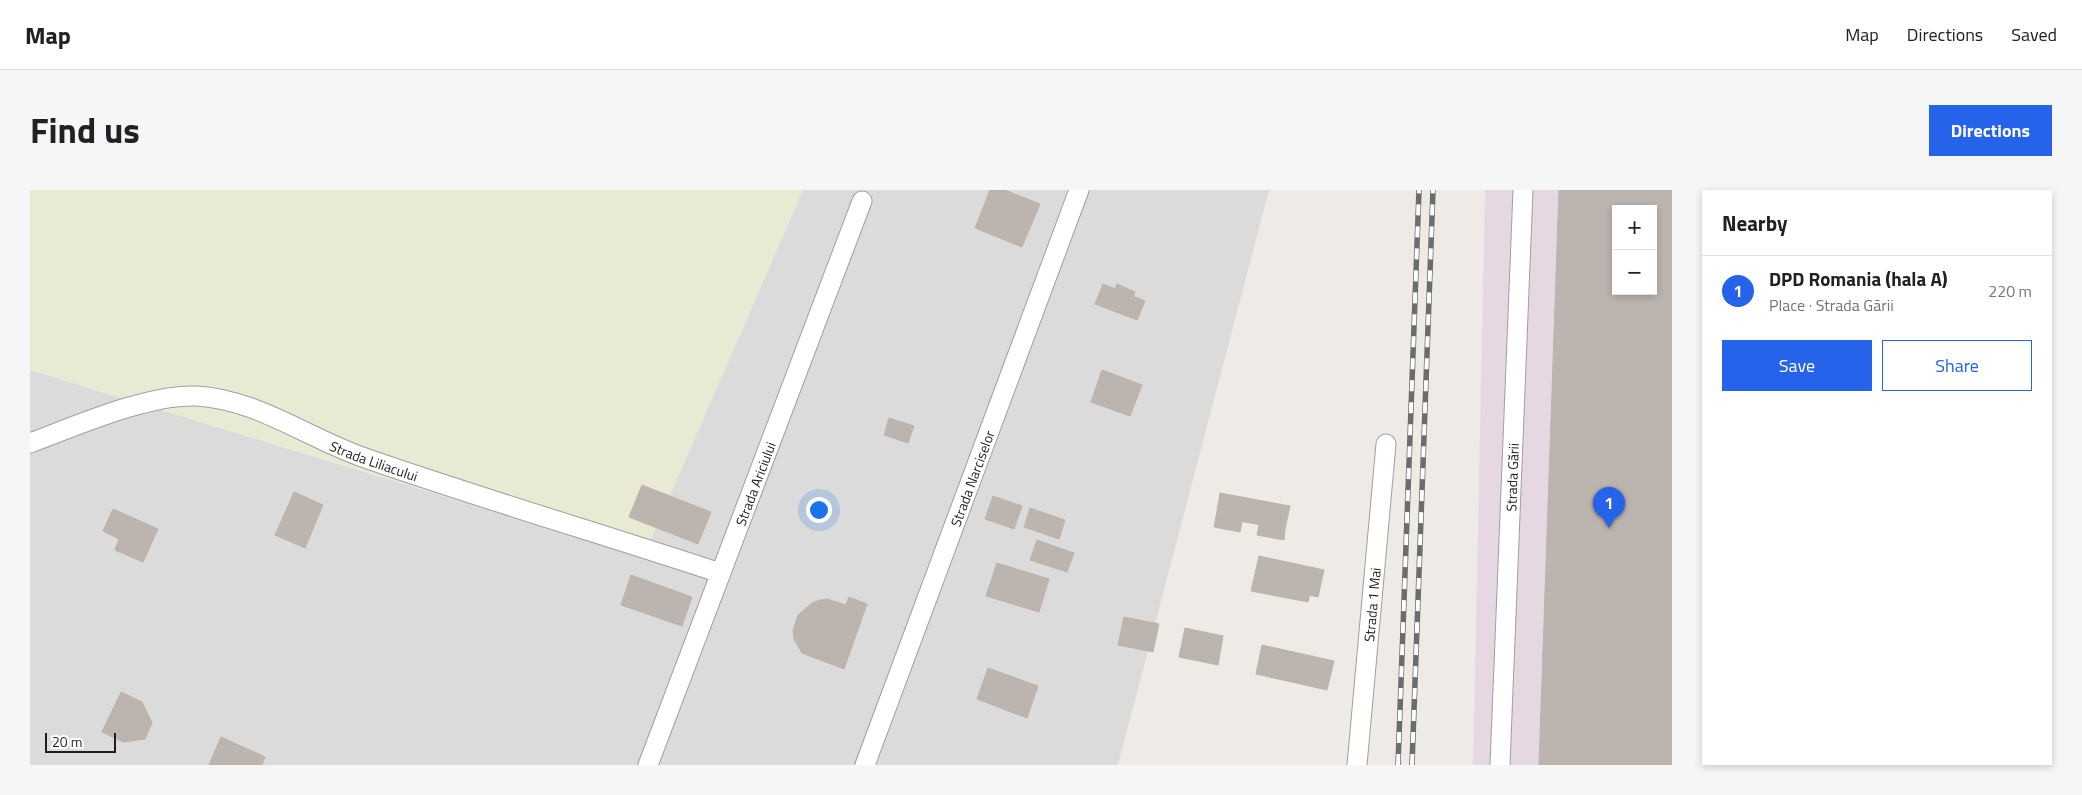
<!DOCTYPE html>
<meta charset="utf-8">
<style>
:root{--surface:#fff;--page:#f6f6f6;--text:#202124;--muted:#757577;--line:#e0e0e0;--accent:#2563eb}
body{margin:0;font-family:"Titillium Web",sans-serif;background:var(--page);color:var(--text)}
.controls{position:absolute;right:15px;top:15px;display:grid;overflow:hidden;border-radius:0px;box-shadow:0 2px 8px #0003}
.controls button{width:45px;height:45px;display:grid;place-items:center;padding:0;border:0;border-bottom:1px solid var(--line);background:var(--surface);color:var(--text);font:25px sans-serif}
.scale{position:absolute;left:15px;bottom:12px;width:71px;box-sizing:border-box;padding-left:5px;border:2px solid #1e1e1e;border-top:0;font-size:14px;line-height:18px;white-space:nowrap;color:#1e1e1e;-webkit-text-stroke:4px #fff;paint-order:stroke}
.you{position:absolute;left:788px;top:319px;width:18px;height:18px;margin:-12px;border:4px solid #fff;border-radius:50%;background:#1a73e8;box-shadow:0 0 0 8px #1a73e833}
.badge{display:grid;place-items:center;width:32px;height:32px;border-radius:50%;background:var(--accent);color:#fff;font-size:16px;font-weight:700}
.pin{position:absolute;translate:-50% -41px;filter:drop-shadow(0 1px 2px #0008)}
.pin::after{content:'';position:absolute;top:26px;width:18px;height:15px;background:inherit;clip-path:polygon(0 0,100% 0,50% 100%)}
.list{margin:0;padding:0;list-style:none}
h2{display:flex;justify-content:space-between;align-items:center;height:65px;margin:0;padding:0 20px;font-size:21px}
h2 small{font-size:16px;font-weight:400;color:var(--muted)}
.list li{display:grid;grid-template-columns:32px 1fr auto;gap:15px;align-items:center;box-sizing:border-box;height:70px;padding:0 20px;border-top:1px solid var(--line)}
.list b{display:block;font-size:19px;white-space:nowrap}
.list p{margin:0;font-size:16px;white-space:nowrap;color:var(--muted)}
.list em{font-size:16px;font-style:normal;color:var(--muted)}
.actions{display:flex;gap:10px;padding:15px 20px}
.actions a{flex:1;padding:11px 0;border:1px solid var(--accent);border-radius:0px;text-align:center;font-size:18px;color:var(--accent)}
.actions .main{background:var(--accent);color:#fff}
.map{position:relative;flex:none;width:1642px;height:575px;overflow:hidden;border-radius:0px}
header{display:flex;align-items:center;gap:30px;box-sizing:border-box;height:70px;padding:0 25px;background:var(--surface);border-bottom:1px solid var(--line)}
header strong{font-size:24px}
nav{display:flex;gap:28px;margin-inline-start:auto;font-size:18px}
.intro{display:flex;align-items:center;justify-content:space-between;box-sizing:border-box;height:120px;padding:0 30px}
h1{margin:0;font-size:35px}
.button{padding:12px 22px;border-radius:0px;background:var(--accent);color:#fff;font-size:18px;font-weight:700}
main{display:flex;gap:30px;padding:0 30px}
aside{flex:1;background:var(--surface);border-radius:0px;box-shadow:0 2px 8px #0003}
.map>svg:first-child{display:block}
.residential{fill:#dcdbdb}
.industrial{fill:#e6d8e3;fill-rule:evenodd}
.farmland{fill:#e8ead3}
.building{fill:#bbb4af;stroke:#beb3aa;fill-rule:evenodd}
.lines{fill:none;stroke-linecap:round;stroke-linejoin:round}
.street-casing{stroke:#9f9f9f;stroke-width:21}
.street{stroke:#fff;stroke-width:19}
.rail-casing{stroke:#6c6c6c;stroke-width:5.5}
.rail{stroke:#fff;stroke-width:4;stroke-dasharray:11;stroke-linecap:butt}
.labels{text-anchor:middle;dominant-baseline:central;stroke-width:4;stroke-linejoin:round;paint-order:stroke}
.street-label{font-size:14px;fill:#1e1e1e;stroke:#fff}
</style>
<header>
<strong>Map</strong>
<nav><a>Map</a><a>Directions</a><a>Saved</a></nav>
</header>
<div class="intro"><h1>Find us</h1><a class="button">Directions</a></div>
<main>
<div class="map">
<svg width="1642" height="575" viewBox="0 0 1642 575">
<rect width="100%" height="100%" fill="#eeebe6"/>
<path class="residential" d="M773,0H1239L1088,575H0V180L613,367Z"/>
<path class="industrial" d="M1455,0H1642V575H1443ZM1586,19H1623V101H1586Z"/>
<path class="farmland" d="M0,0H773L613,367L0,180Z"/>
<g class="building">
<path d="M960,0H975L1010,14L992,57L945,38Z"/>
<path d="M1529,0H1642V575H1509ZM1586,19H1623V101H1586Z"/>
<path d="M1073,94L1115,111L1107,130L1065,114Z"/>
<path d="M1087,94L1105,102L1103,107L1085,99Z"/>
<path d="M1072,180L1112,195L1100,226L1061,212Z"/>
<path d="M859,228L884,236L878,253L854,245Z"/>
<path d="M612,295L681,322L668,354L599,327Z"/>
<path d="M264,302L293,315L275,358L245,345Z"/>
<path d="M1190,303L1260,316L1255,339L1186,327Z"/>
<path d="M963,306L992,316L984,339L955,329Z"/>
<path d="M1000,318L1035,330L1029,349L994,337Z"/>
<path d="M83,319L128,339L113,372L85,360L89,349L73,341Z"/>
<path d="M1186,327L1212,332L1210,342L1184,337Z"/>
<path d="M1229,335L1255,339L1254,350L1227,345Z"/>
<path d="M1007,350L1044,363L1037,382L1000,370Z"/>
<path d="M1229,366L1285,378L1278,412L1221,401Z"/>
<path d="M967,373L1019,389L1009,422L956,406Z"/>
<path d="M1285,378L1294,380L1288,407L1279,405Z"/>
<path d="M601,385L662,407L652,436L591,415Z"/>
<path d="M819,407L837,414L814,479L772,463L764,449L763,441L768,425L782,413L790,410L797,409L816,415Z"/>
<path d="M1094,427L1129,434L1123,462L1088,455Z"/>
<path d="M1155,438L1193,446L1188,475L1149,467Z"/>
<path d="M1232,455L1304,471L1297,500L1226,484Z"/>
<path d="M958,478L1008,496L997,528L947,509Z"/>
<path d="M91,502L112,512L122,533L115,549L93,552L72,542Z"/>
<path d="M191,547L235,567L232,575H179Z"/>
</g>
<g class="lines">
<defs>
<g id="street">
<path id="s1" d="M0,253C46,236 118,204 166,206C227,209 279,249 335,268C453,309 572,344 690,383"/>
<path id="s2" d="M618,575L832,11"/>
<path id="s3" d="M835,575L1049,0"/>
<path id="s4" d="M1327,575L1356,254"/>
<path id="s5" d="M1470,575L1493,0"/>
</g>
</defs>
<use href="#street" class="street-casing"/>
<use href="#street" class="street"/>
<defs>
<g id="rail">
<path d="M1368,575L1389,0"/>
<path d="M1382,575L1403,0"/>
</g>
</defs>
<use href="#rail" class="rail-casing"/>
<use href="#rail" class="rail"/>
</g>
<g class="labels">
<g class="street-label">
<text stroke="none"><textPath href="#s1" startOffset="364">Strada Liliacului</textPath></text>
<text stroke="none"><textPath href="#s5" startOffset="288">Strada Gării</textPath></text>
<text stroke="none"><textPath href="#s3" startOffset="306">Strada Narciselor</textPath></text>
<text stroke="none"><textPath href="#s2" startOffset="301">Strada Ariciului</textPath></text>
<text stroke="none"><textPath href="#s4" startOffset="161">Strada 1 Mai</textPath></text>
</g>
</g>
</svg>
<div class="controls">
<button>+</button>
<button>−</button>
</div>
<div class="scale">20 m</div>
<div class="you"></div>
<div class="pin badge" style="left:1579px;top:338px">1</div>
</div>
<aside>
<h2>Nearby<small></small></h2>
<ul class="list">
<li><span class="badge">1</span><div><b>DPD Romania (hala A)</b><p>Place · Strada Gării</p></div><em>220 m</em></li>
</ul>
<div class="actions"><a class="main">Save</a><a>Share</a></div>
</aside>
</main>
